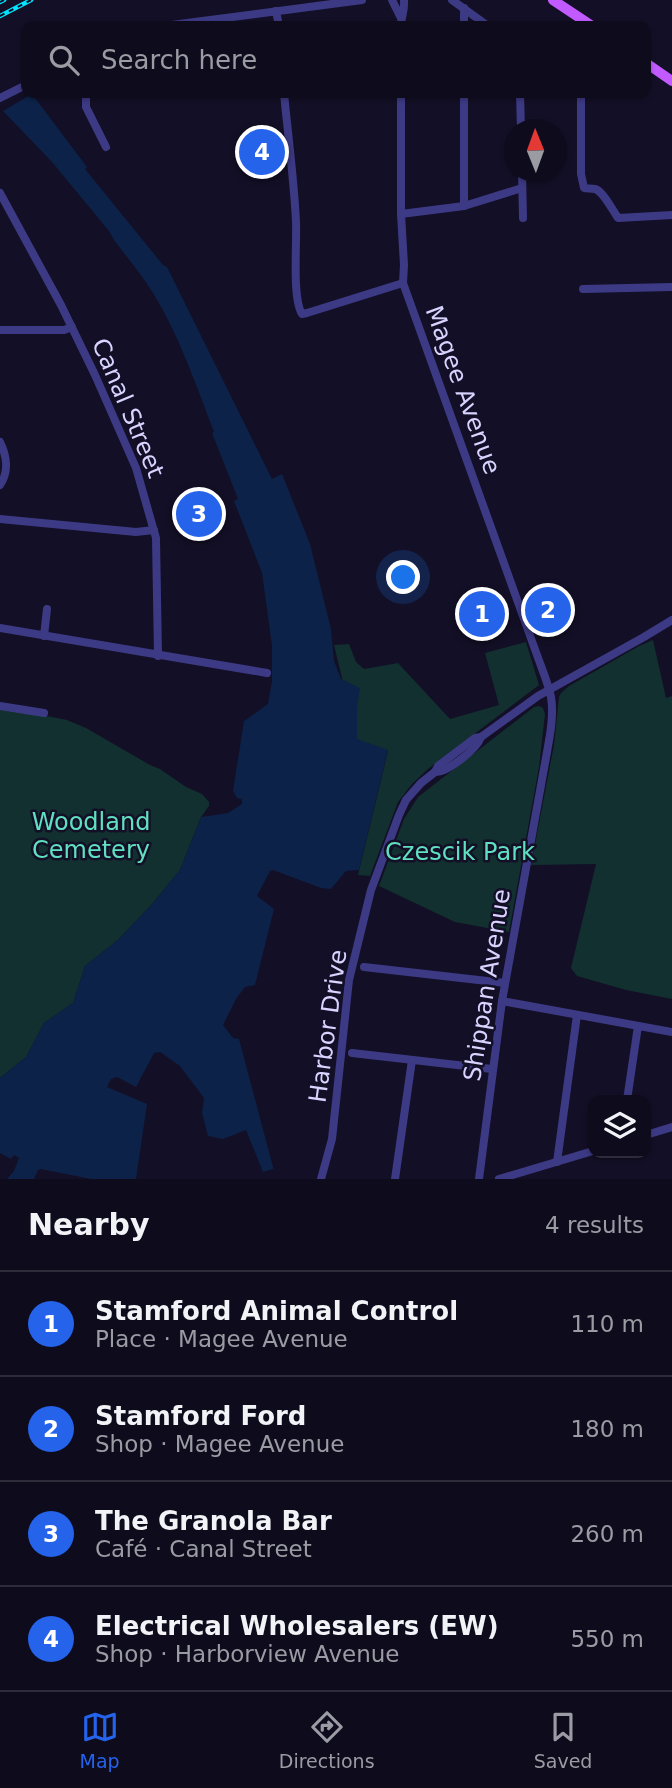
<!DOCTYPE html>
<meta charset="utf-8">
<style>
:root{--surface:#0e0b1c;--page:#171425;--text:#f1f3f6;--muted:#9b9ba3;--line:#2e2b3b;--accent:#2563eb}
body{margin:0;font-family:"DejaVu Sans",sans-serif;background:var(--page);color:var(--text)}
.controls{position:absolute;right:21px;bottom:21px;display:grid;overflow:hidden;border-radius:14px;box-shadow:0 2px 5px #0004}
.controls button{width:63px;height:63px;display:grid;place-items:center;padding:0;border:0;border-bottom:2px solid var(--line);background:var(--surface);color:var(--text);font:35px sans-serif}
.compass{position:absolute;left:504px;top:119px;width:63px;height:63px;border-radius:50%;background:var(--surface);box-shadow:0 2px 5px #0004;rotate:359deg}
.you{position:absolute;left:404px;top:578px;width:24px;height:24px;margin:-18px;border:5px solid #fff;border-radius:50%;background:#1a73e8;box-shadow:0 0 0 10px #1a73e833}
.badge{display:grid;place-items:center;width:46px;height:46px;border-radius:50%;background:var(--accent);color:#fff;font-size:23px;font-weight:700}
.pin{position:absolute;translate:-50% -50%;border:4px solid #fff;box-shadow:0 2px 7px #0006}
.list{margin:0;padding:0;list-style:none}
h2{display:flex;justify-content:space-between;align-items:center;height:91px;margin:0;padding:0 28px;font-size:30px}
h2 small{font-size:23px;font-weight:400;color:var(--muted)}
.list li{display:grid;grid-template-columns:46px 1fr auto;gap:21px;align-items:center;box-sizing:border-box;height:105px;padding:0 28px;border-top:2px solid var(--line)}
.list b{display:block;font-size:26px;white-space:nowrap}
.list p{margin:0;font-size:23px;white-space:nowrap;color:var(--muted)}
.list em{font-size:23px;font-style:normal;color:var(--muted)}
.icon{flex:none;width:38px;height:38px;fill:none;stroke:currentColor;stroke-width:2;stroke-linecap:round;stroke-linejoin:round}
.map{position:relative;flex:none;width:672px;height:1179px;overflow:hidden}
.search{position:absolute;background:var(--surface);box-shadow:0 2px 5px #0004;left:21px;right:21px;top:21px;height:77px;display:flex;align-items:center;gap:18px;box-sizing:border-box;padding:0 24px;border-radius:14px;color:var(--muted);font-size:26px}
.sheet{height:511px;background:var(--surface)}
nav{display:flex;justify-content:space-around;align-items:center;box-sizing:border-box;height:98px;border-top:2px solid var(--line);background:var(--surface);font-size:19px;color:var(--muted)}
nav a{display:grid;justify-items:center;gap:4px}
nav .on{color:var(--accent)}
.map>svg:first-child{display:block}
.green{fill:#12302f}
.water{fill:#0c2248}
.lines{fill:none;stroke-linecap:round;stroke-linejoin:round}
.minor{stroke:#3d3a85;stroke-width:8}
.major{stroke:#c25bff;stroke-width:10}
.rail-casing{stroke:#00e5ff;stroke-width:4.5}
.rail{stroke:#130f26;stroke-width:2;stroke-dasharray:5;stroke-linecap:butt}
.labels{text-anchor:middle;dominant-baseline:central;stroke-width:5;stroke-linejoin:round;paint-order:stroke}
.street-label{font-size:24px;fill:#d9d4ff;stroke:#130f26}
.park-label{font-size:24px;fill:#5fe0c0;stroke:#130f26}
</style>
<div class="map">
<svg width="672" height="1179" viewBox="0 0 672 1179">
<rect width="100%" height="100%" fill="#130f26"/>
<g class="green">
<path d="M653,640L666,698L672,696V999L626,990L577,976L571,968L596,864L531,865L554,745L559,697L561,693L569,686L639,646Z"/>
<path d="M526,642L539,685L428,769L412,784L398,802L370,876L358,875L388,751L357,740L334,645L349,644L356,662L364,669L398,663L450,719L499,705L485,653Z"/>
<path d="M539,706L543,708L545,714L539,767L509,932L455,922L379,886L404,819L418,797L534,707Z"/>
<path d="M0,707L67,720L86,728L150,765L160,769L186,787L202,794L209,802V806L201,817L180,870L153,903L118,940L85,966L73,1003L44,1023L26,1057L0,1078Z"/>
</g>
<path class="water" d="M32,94L87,167L85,169L163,265L167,267L272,479L282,474L310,544L331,629L334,661L341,679L360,688L357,707V739L388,750L359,870L346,871L331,889L321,888L273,870L270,871L257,896L274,909L255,985L245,987L236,999L223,1025L233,1038L239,1039L273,1167V1169L263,1172L246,1130L223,1139L208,1136L202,1113L204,1098L180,1066L160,1052L154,1053L136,1087L117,1077L111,1079L107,1087L147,1104L136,1179H91L41,1169L38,1170L34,1179H7L14,1171L19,1158L14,1155L11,1159L0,1153V1078L26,1057L44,1023L73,1003L85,966L118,940L153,903L180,870L201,817L228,813L242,804V799L237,798L233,791L244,721L268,704L272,681V646L262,573L234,501L238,499L212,433L214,432C196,385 179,335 153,293C141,274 127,257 114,240L109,231L52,162L3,111Z"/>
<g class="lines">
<g class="minor">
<path d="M392,0L401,18"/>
<path d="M452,0L488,26"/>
<path d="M276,11L279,26"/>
<path d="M164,26L362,0"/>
<path d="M401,26C401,17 405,10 404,0"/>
<path d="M464,26V8"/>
<path d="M86,93V107L106,147"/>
<path d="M284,93C288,136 294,179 296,222C297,244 292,298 302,314L307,313L403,283"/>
<path d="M401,93V214L404,265L403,283L537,655C542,669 548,683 551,697C554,715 550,735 547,752L502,1001L479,1179"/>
<path d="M520,93L521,130"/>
<path d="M581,93V174L584,188C587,189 591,188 595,189C603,191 613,211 618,218L672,215"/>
<path d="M0,98L26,85"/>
<path d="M522,172L523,218"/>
<path d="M0,193L61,305L95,375L136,468L156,538L158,656"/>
<path d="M464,206V93"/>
<path d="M401,214L464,206L522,188"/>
<path d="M583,289L672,287"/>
<path d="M0,330H64L72,327"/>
<path d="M0,442C7,456 9,472 0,485"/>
<path d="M0,519L136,532L154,530"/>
<path d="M0,628L267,673"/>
<path d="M44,636L47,609"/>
<path d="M0,706L44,713"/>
<path d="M435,772C448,772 477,749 481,737"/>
<path d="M364,967L505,983"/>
<path d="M502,1001L672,1032"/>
<path d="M352,1053L492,1069"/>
<path d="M627,1100L638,1026"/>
<path d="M646,1135L672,1127"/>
<path d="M557,1162L577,1015"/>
<path d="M321,1179L332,1139L349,980L371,890L399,815L406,800L421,783L435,772L438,766L475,738L481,737L538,696L644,637L672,620"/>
<path d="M395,1179L412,1060"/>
<path d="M499,1179L593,1151"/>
</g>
<g class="major">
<path d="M553,0L592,26"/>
<path d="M646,63L672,81"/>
</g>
<defs>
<g id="rail">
<path d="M0,2L4,0"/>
<path d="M0,16L31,0"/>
</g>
</defs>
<use href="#rail" class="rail-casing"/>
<use href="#rail" class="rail"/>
</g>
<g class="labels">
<g class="street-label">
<text transform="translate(463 390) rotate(70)">Magee Avenue</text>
<text transform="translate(128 408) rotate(67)">Canal Street</text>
<text transform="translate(487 985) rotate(-81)">Shippan Avenue</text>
<text transform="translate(328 1026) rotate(-82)">Harbor Drive</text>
</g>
<g class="park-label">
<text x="91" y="822">Woodland<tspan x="91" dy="28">Cemetery</tspan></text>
<text x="460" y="852">Czescik Park</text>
</g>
</g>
</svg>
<div class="controls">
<button><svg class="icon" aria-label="layers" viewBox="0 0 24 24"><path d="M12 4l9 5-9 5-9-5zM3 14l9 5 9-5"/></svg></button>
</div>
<svg class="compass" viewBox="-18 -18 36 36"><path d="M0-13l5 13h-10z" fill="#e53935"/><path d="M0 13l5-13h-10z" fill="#9b9ba3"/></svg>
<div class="you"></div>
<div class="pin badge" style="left:482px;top:614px">1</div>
<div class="pin badge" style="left:548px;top:610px">2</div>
<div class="pin badge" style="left:199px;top:514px">3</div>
<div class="pin badge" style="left:262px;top:152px">4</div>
<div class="search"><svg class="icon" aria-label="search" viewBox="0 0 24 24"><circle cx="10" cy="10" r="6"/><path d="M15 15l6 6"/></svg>Search here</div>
</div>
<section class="sheet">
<h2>Nearby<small>4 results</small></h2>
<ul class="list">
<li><span class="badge">1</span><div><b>Stamford Animal Control</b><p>Place · Magee Avenue</p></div><em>110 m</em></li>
<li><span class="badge">2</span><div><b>Stamford Ford</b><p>Shop · Magee Avenue</p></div><em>180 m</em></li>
<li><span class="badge">3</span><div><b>The Granola Bar</b><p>Café · Canal Street</p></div><em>260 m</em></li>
<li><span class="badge">4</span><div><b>Electrical Wholesalers (EW)</b><p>Shop · Harborview Avenue</p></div><em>550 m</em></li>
</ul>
</section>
<nav>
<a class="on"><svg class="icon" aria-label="map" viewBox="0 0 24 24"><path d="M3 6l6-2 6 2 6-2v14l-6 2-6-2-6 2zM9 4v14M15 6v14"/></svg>Map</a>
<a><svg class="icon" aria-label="directions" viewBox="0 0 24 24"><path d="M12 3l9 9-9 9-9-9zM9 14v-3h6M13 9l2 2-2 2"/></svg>Directions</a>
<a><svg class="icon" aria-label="saved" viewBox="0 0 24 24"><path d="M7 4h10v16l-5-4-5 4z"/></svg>Saved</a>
</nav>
